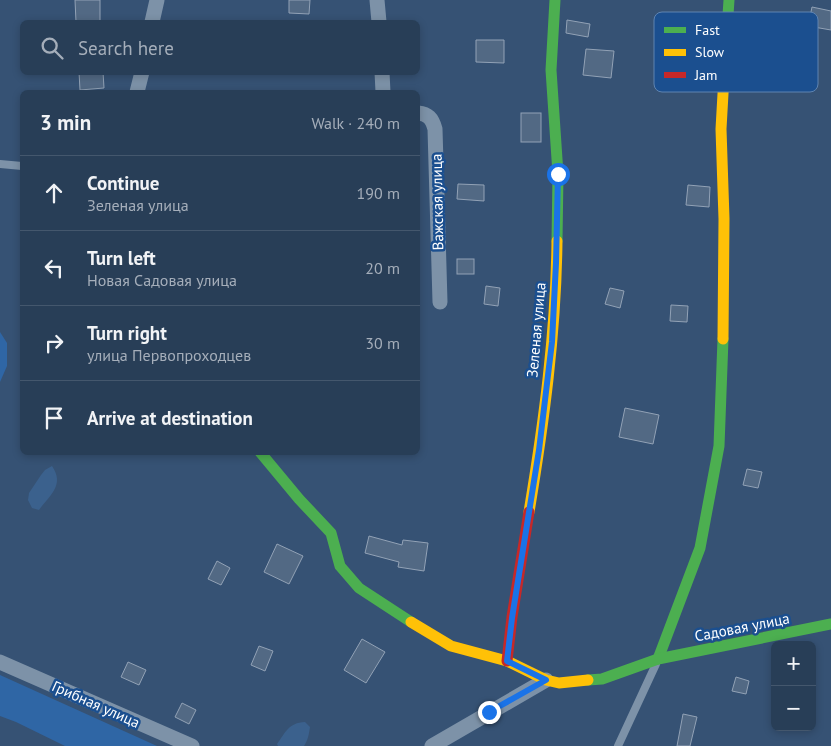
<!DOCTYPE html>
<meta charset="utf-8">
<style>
:root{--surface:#283e57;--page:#344961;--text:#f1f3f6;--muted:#a5aeba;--line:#44576d}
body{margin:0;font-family:"PT Sans",sans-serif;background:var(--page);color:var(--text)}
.controls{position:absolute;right:15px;bottom:15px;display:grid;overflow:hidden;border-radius:8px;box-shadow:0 2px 8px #0003}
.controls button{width:45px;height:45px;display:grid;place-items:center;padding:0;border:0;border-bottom:1px solid var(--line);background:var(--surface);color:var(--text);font:25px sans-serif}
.stop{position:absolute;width:15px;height:15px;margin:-11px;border:4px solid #1a73e8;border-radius:50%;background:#fff}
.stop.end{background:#1a73e8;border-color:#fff;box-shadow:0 1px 5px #0008}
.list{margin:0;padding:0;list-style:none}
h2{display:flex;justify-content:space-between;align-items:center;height:65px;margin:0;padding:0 20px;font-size:21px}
h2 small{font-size:16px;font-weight:400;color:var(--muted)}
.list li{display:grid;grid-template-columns:32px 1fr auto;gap:15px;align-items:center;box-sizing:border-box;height:75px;padding:0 20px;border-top:1px solid var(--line)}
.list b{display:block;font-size:19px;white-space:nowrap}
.list p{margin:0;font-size:16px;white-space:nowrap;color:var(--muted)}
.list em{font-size:16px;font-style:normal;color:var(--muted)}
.icon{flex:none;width:28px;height:28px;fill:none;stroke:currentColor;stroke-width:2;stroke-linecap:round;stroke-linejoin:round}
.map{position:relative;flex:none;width:831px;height:746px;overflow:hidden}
.search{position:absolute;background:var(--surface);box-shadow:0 2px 8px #0003;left:20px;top:20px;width:400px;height:55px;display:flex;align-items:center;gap:12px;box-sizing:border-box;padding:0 18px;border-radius:8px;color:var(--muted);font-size:19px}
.panel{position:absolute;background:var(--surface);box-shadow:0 2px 8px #0003;left:20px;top:90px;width:400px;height:365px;border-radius:8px}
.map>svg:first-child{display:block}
.green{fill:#2f66a5}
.water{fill:#3b618d}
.building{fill:#526984;stroke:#92a2b6}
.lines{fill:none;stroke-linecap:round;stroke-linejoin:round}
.lane{stroke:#7d92a8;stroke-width:8}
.street{stroke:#7d92a8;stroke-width:15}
.fast{stroke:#4caf50;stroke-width:11}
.slow{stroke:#ffc107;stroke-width:11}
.jam{stroke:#c62828;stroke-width:11}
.route{stroke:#1a73e8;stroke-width:6}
.labels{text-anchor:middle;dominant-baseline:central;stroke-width:5;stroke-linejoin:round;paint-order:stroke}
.street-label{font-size:15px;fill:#fff;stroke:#1b4f8f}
.key{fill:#1b4f8f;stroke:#5f84b1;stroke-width:1}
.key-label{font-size:14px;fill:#fff}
</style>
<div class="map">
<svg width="831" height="746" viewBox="0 0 831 746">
<rect width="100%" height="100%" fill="#365274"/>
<g class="green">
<path d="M0,332L7,343V366L0,382Z"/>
<path d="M0,675L157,746H65L16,722L0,716Z"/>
</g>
<g class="water">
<path d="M52,466C65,485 50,495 39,510L32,508L28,500L29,493L41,475L45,470Z"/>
<path d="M305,722L310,727C309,734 308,740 304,746H278L277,744C286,732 288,723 305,722Z"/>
</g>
<g class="building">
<path d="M75,0H100V22H76Z"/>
<path d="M289,0H310L309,14L289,13Z"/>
<path d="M812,7L831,11V30L808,26Z"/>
<path d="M567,20L590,24L588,37L566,33Z"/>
<path d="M476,40H504V63L476,62Z"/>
<path d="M586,49L614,51L611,78L583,75Z"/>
<path d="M79,72H103L104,88L80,90Z"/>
<rect x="521" y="113" width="20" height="29"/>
<path d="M458,184L484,185V201L457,199Z"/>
<path d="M688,185L710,187L709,207L686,205Z"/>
<rect x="457" y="259" width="17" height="15"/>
<path d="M486,286L500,288L498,306L484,304Z"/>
<path d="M610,288L624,291L620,308L605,304Z"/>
<path d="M671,305L688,306L687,322L670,321Z"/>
<path d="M625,408L659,415L653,444L619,437Z"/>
<path d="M747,469L762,472L758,488L743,485Z"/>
<path d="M369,536L402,545L403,540L428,543L424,571L398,567L399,562L365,553Z"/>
<path d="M277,544L303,556L289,584L264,572Z"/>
<path d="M217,561L230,568L221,585L208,579Z"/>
<path d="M362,639L385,652L366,683L344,670Z"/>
<path d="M259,646L273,651L265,671L251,665Z"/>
<path d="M128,662L146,670L139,685L121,677Z"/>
<path d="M736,677L749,681L746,694L732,691Z"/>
<path d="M182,703L196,710L189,724L175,717Z"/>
<path d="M683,714L697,717L690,746H677Z"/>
</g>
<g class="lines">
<g class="lane">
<path d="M0,164L22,166"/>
<path d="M618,746L656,664"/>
</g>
<g class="street">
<path d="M377,0L379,22"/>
<path d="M152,22L157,0"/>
<path d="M382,72L383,92"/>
<path d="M137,92L142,72"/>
<path d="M418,113C428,114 432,118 435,129L440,302"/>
<path d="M0,662L192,746"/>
<path d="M432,746L546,680"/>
</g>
<g class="fast">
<path d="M555,0L551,70L558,174L557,241"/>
<path d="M724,76L729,0"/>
<path d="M260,452L299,499L331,533L340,566L359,588L411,622"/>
<path d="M658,659L700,548L719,446L723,339"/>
<path d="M588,680L602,679L658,659L831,624"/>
</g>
<g class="slow">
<path d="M723,339L724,219L721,129L724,76"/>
<path d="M529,512C544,422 556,332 557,241"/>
<path d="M411,622L451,646L507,661L546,680L559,683L588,680"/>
</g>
<path class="jam" d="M507,661L512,617L529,512"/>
</g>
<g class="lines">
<path class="route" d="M489,712L546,680L507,661L512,618L539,450L552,342L556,263L558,174"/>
</g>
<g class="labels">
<g class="street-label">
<text transform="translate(437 202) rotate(-91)">Важская улица</text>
<text transform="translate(536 330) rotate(-85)">Зеленая улица</text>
<text transform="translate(742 627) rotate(-11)">Садовая улица</text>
<text transform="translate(96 704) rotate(24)">Грибная улица</text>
</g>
</g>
<rect x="654" y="12" width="164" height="80" rx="8" class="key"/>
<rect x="664" y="27" width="22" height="6" fill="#4caf50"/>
<rect x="664" y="49" width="22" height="7" fill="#ffc107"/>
<rect x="664" y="72" width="22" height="6" fill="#c62828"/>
<g class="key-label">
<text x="695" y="35">Fast</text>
<text x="695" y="57">Slow</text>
<text x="695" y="80">Jam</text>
</g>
</svg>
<div class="controls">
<button>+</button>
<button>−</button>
</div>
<div class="stop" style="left:558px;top:174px"></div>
<div class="stop end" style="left:489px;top:712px"></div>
<div class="search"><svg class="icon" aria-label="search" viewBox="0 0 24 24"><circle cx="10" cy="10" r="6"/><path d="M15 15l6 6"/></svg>Search here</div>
<section class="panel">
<h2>3 min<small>Walk · 240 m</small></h2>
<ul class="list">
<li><svg class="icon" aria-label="ahead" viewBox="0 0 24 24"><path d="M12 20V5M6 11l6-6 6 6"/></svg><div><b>Continue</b><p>Зеленая улица</p></div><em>190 m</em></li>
<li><svg class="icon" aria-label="left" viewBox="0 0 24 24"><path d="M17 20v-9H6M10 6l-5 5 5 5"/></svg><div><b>Turn left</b><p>Новая Садовая улица</p></div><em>20 m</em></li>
<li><svg class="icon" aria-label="right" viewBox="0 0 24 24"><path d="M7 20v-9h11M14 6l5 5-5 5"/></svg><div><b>Turn right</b><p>улица Первопроходцев</p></div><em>30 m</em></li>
<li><svg class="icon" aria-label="arrive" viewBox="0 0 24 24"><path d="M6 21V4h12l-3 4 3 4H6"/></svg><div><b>Arrive at destination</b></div></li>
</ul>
</section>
</div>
